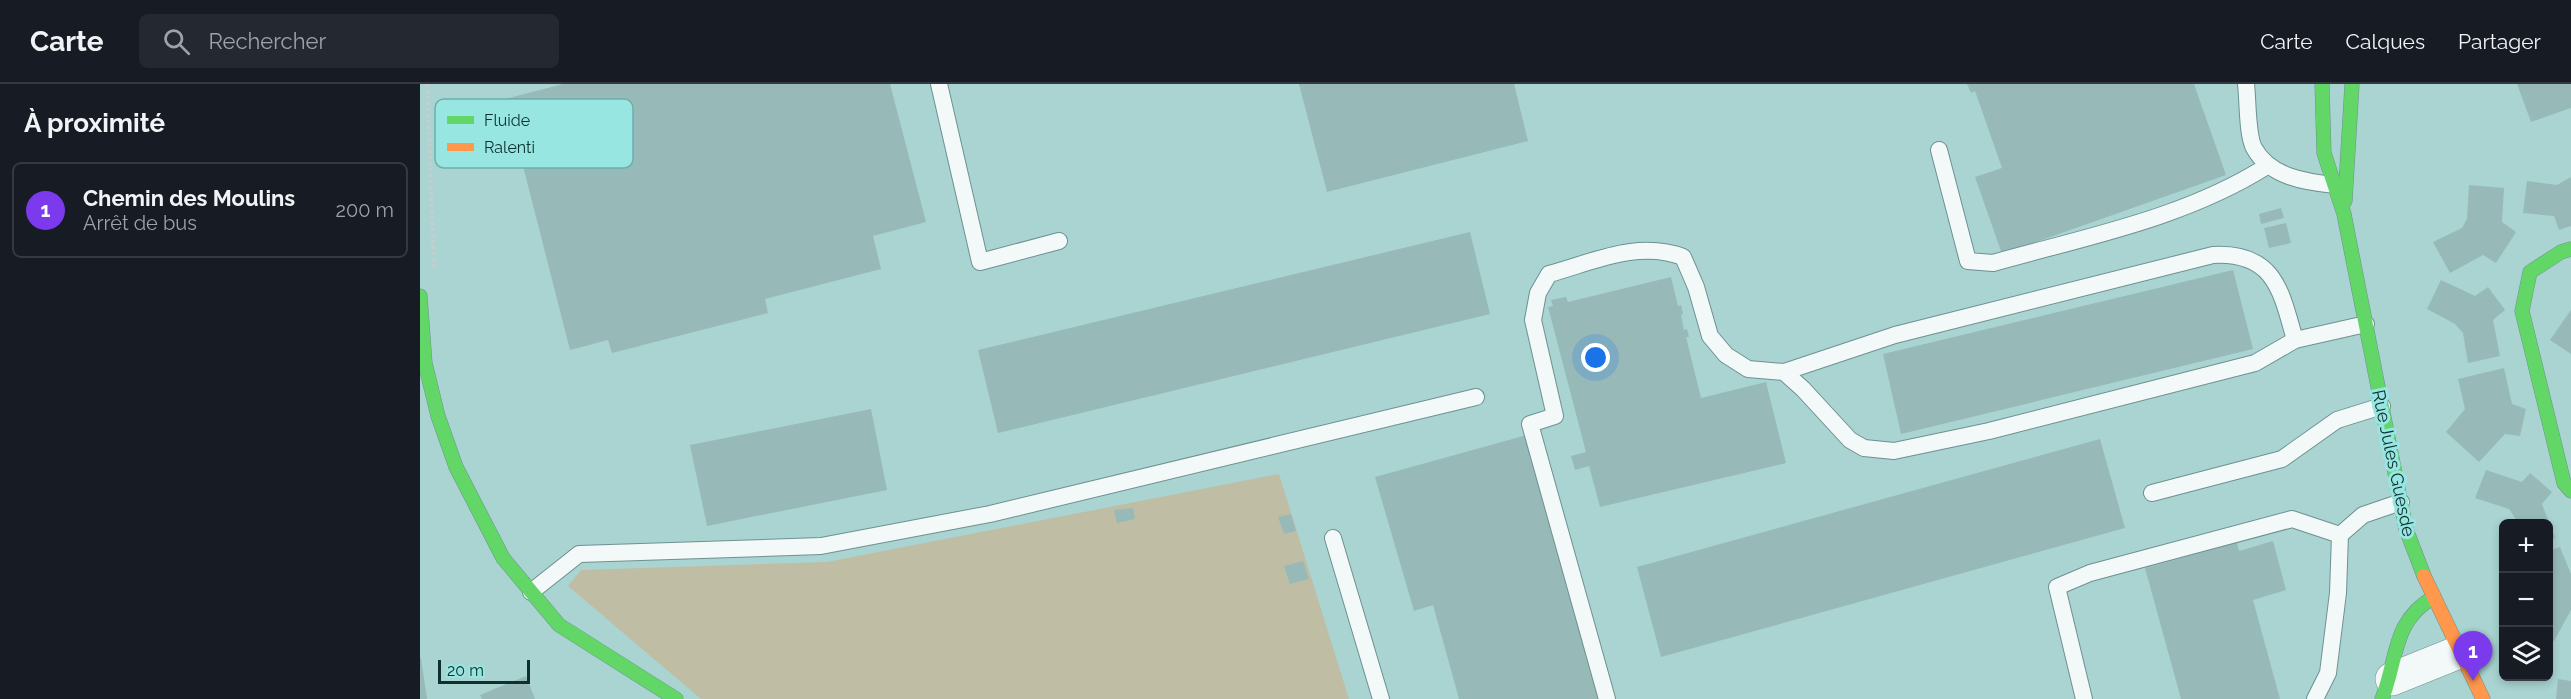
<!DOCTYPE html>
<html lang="fr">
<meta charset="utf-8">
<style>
:root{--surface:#171b24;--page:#242831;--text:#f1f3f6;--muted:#9ea1a6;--line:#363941;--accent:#7c3aed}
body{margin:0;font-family:Raleway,sans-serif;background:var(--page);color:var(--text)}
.controls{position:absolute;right:18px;bottom:18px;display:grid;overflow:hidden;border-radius:9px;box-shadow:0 3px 9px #0003}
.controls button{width:54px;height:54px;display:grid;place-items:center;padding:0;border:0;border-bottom:2px solid var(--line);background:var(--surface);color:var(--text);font:30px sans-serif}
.scale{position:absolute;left:18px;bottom:15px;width:92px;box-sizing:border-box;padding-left:6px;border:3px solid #0e302f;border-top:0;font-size:16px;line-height:21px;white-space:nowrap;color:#0e302f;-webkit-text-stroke:4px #97e6e2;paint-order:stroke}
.you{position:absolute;left:1176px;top:274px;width:21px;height:21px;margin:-15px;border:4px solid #fff;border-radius:50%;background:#1a73e8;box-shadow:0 0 0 9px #1a73e833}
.badge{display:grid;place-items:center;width:39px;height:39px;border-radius:50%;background:var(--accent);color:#fff;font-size:20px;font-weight:700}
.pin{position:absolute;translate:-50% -50px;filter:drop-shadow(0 2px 3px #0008)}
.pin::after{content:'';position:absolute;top:32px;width:21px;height:18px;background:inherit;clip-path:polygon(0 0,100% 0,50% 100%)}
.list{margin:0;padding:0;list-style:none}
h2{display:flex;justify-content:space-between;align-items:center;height:78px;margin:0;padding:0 24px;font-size:26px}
h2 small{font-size:20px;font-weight:400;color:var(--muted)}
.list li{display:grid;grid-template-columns:39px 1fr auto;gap:18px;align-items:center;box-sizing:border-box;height:96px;margin:0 12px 12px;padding:0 12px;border:2px solid var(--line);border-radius:9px}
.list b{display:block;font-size:22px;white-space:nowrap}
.list p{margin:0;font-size:20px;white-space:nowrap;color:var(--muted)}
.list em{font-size:20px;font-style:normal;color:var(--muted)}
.icon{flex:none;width:33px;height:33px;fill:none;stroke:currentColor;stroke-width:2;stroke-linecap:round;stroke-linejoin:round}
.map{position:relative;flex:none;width:2151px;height:615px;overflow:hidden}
header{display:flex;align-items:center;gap:36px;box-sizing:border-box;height:84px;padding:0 30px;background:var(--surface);border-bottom:2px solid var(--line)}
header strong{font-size:28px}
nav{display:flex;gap:33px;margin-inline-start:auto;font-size:21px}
.search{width:420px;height:54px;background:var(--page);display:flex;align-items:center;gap:15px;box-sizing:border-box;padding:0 21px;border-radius:9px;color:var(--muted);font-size:22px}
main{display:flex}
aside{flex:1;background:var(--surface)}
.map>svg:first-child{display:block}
.green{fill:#bfbea4}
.building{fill:#97bab8}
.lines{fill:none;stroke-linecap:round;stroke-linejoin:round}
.lane-casing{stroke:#6e9190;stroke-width:18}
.street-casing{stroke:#6e9190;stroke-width:34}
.fast-casing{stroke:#6e9190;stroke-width:15}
.slow-casing{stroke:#6e9190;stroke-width:15}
.path{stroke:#c2cfcf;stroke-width:4;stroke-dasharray:3 3;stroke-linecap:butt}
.lane{stroke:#f2f9f8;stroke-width:16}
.street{stroke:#f2f9f8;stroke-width:33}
.fast{stroke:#63d668;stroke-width:14}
.slow{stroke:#ff974d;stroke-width:14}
.labels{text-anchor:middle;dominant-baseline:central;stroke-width:6;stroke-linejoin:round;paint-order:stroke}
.street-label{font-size:18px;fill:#0e302f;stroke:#97e6e2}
.key{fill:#97e6e2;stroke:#6eafac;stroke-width:1.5}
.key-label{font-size:16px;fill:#0e302f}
</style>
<header>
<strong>Carte</strong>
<div class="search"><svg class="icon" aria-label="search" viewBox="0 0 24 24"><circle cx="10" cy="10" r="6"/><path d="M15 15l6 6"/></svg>Rechercher</div>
<nav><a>Carte</a><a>Calques</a><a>Partager</a></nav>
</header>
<main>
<aside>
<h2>À proximité<small></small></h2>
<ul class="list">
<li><span class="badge">1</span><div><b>Chemin des Moulins</b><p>Arrêt de bus</p></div><em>200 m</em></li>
</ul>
</aside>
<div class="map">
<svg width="2151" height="615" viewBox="0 0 2151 615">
<rect width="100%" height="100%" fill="#a9d4d2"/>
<path class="green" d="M859,390L929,615H281L148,502L161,486L407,478Z"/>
<g class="building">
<path d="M143,0H470L506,138L453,152L461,185L345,215L348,229L192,269L188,256L150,266L102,78L97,79L93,62L97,61L85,15Z"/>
<path d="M879,0H1094L1108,57L907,108Z"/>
<path d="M1547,0H1774L1806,91L1582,170L1555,93L1582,84L1555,7L1551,9Z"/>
<path d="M2097,0H2151V24L2111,38Z"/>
<path d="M2151,93V142L2139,146L2134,132L2103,129L2107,97L2137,101Z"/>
<path d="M2049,101L2084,104L2082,138L2096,148L2076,179L2063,171L2030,189L2013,158L2042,144L2047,135Z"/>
<path d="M1861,124L1864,134L1841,140L1839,130Z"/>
<path d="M1866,139L1871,159L1849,164L1844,144Z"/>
<path d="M1050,148L1070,230L578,349L558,266Z"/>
<path d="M1813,186L1833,265L1481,350L1463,270Z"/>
<path d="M1251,193L1258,222L1261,221L1263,230L1261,231L1264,246L1267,245L1269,253H1266L1281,314L1346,298L1366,379L1180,423L1169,382L1155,386L1151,372L1166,368L1128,223L1133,222L1131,216L1146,213L1148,218Z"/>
<path d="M2021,196L2055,212L2068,203L2085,226L2073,236L2080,272L2048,279L2043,249L2035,240L2007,225Z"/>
<path d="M2151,226V270L2130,256Z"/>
<path d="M2084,284L2092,320L2106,325L2100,352L2085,350L2059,378L2026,348L2045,325L2038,295Z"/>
<path d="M451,325L467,406L287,442L270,361Z"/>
<path d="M1107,351L1181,615H1039L1013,521L994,527L955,393Z"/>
<path d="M1680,355L1705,444L1241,573L1217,483Z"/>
<path d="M2066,386L2102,398L2110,389L2132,408L2122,420L2135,454L2128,456V440H2099L2089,425L2055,414Z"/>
<path d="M713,424L715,435L697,439L694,426Z"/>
<path d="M871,430L876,447L864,450L858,433Z"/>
<path d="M1853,457L1866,506L1833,516L1860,615H1761L1725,484L1817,459L1819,467Z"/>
<path d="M2140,463L2151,490V526L2134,557L2128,555V467Z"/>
<path d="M883,477L889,495L870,500L864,482Z"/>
<path d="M0,574H1L7,615H0Z"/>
<path d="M106,592L115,615H62L60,611Z"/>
<path d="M2138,595L2151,597V615H2136Z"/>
</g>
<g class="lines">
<defs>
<g id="lane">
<path d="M519,0L560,178L639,157"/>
<path d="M1826,0C1828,16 1827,51 1834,64C1850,93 1885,98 1915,101"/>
<path d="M1519,66L1548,177L1573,179C1665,153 1765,134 1847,82"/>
<path d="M1364,288L1475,251L1793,171C1855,168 1861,207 1875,256"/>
<path d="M1732,409L1862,375L1917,336L1962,322"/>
<path d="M913,454L961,615"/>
<path d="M111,508L159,470L401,462L570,430L1056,313"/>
<path d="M1187,615L1110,340L1135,332L1113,236L1118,209L1129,190C1173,178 1218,156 1263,173L1276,203L1290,252L1306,271L1328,285L1364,288L1383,305L1430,356L1444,364L1474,367L1569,347L1835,279L1875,256L1946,240"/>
<path d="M1664,615L1637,503L1670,489L1872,435L1920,451"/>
<path d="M1895,615L1908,589L1918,509L1920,451L1943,431L1981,418"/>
</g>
<path id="street" d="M1972,595L2039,568"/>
<g id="fast">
<path d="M1902,0L1904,69L1924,130L1986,445L2004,492"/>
<path d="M1925,117L1932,0"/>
<path d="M2151,165L2141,168L2110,188L2102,227L2144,399L2151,407"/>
<path d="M0,212L5,279L18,332L36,383L83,474L139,541L256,615"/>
<path d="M1962,615C1978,574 1972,537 2014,513"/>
</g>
<path id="slow" d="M2004,492L2063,615"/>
</defs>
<use href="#lane" class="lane-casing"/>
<use href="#street" class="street-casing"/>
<use href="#fast" class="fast-casing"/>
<use href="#slow" class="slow-casing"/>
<path class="path" d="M7,0L14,186"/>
<use href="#lane" class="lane"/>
<use href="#street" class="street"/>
<use href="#fast" class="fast"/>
<use href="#slow" class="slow"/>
</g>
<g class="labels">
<g class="street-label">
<text transform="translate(1974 379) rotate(78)">Rue Jules Guesde</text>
</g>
</g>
<rect x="15" y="15" width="198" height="69" rx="9" class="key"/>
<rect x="27" y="32" width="27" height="8" fill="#63d668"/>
<rect x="27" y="59" width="27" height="8" fill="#ff974d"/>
<g class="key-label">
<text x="64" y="42">Fluide</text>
<text x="64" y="69">Ralenti</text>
</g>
</svg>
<div class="controls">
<button>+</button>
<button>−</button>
<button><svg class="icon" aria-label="layers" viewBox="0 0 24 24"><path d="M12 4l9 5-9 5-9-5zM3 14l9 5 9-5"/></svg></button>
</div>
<div class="scale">20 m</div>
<div class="you"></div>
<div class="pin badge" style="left:2053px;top:597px">1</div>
</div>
</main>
